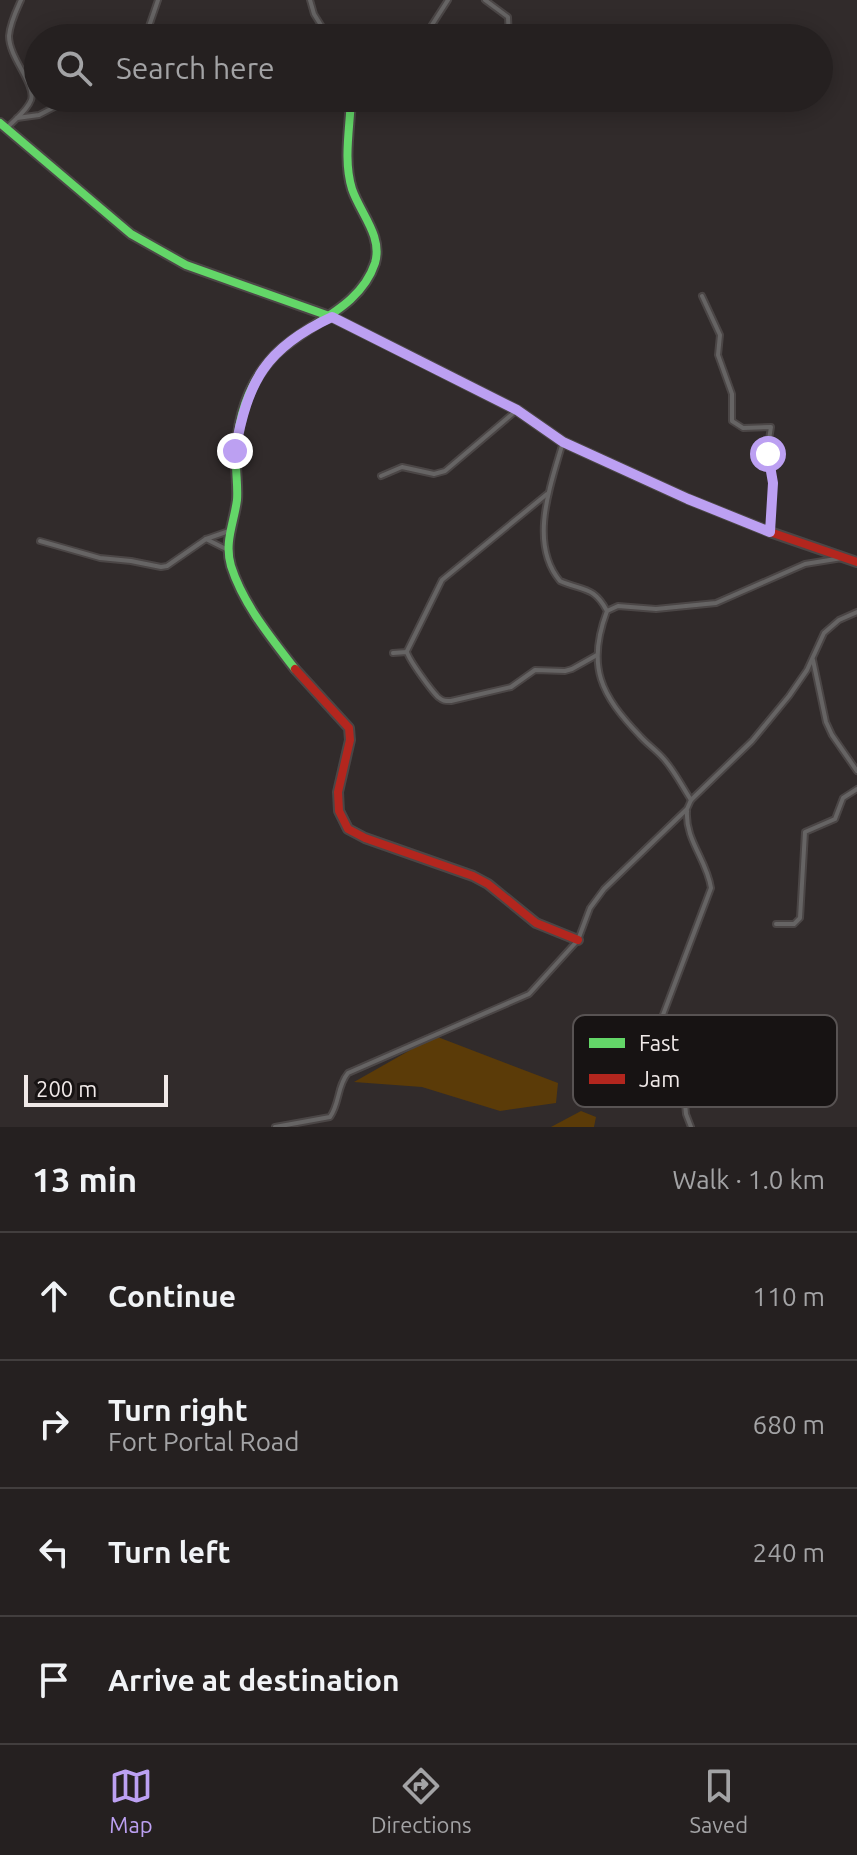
<!DOCTYPE html>
<meta charset="utf-8">
<style>
:root{--surface:#252020;--page:#312d2d;--text:#f1f3f6;--muted:#a3a3a5;--line:#423e3e;--accent:#bca0f2}
body{margin:0;font-family:Ubuntu,sans-serif;background:var(--page);color:var(--text)}
.scale{position:absolute;left:24px;bottom:20px;width:144px;box-sizing:border-box;padding-left:8px;border:4px solid #f0e9e8;border-top:0;font-size:22px;line-height:28px;white-space:nowrap;color:#f0e9e8;-webkit-text-stroke:6px #171313;paint-order:stroke}
.stop{position:absolute;width:24px;height:24px;margin:-18px;border:6px solid #bca0f2;border-radius:50%;background:#fff}
.stop.end{background:#bca0f2;border-color:#fff;box-shadow:0 2px 8px #0008}
.list{margin:0;padding:0;list-style:none}
h2{display:flex;justify-content:space-between;align-items:center;height:104px;margin:0;padding:0 32px;font-size:34px}
h2 small{font-size:26px;font-weight:400;color:var(--muted)}
.list li{display:grid;grid-template-columns:52px 1fr auto;gap:24px;align-items:center;box-sizing:border-box;height:128px;padding:0 32px;border-top:2px solid var(--line)}
.list b{display:block;font-size:30px;white-space:nowrap}
.list p{margin:0;font-size:26px;white-space:nowrap;color:var(--muted)}
.list em{font-size:26px;font-style:normal;color:var(--muted)}
.icon{flex:none;width:44px;height:44px;fill:none;stroke:currentColor;stroke-width:2;stroke-linecap:round;stroke-linejoin:round}
.map{position:relative;flex:none;width:857px;height:1127px;overflow:hidden}
.search{position:absolute;background:var(--surface);box-shadow:0 4px 20px #0003;left:24px;right:24px;top:24px;height:88px;display:flex;align-items:center;gap:20px;box-sizing:border-box;padding:0 28px;border-radius:44px;color:var(--muted);font-size:30px}
.sheet{height:616px;background:var(--surface)}
nav{display:flex;justify-content:space-around;align-items:center;box-sizing:border-box;height:112px;border-top:2px solid var(--line);background:var(--surface);font-size:22px;color:var(--muted)}
nav a{display:grid;justify-items:center;gap:4px}
nav .on{color:var(--accent)}
.map>svg:first-child{display:block}
.green{fill:#5b3b08}
.lines{fill:none;stroke-linecap:round;stroke-linejoin:round}
.street-casing{stroke:#4b4646;stroke-width:8}
.fast-casing{stroke:#4b4646;stroke-width:12}
.jam-casing{stroke:#4b4646;stroke-width:12}
.street{stroke:#666464;stroke-width:4}
.fast{stroke:#63d668;stroke-width:8}
.jam{stroke:#b3261e;stroke-width:8}
.route{stroke:#bca0f2;stroke-width:10}
.key{fill:#171313;stroke:#585353;stroke-width:2}
.key-label{font-size:22px;fill:#f0e9e8}
</style>
<div class="map">
<svg width="857" height="1127" viewBox="0 0 857 1127">
<rect width="100%" height="100%" fill="#312b2b"/>
<g class="green">
<path d="M435,1036L558,1083L556,1103L500,1111L422,1087L354,1082Z"/>
<path d="M581,1111L596,1117L594,1127H551Z"/>
</g>
<g class="lines">
<defs>
<g id="street">
<path d="M310,0L314,14L329,38"/>
<path d="M485,0L508,17L509,38"/>
<path d="M145,38L158,0"/>
<path d="M426,38L430,28L448,0"/>
<path d="M352,108L361,98"/>
<path d="M17,118L39,115L72,98"/>
<path d="M6,129C14,120 27,111 31,100C36,84 9,58 9,36C10,23 16,11 21,0"/>
<path d="M702,296L720,335L718,355L732,394V421L743,428L771,427L768,445L773,483L770,532"/>
<path d="M563,442C551,484 528,543 560,581C583,591 594,586 607,611C586,667 601,695 640,736C647,744 656,750 663,758C674,770 682,786 691,800"/>
<path d="M381,476L402,467L434,474L445,471L517,410"/>
<path d="M206,539L228,550"/>
<path d="M40,541L100,558L131,561L161,567L167,566L206,539L229,531"/>
<path d="M607,611L618,606L656,609L716,603L805,564L842,558"/>
<path d="M407,651L442,580L547,494"/>
<path d="M393,653L407,652C409,660 431,690 438,697C443,701 444,701 451,701L511,687L535,670L565,671L572,669L597,655"/>
<path d="M813,660L826,722L832,735L857,771"/>
<path d="M687,811C685,840 707,860 711,888L658,1028L672,1065L683,1082L686,1114L691,1127"/>
<path d="M776,924H794L800,918L805,832L835,819L843,798L857,789"/>
<path d="M275,1127L330,1117C340,1103 337,1086 348,1073L529,994L578,940L590,908L604,889L687,809L691,800L752,741L789,696L807,670L824,633L839,620L857,612"/>
</g>
<g id="fast">
<path d="M0,123L131,234L186,265L332,317L418,360"/>
<path d="M295,669C271,638 243,604 231,566C224,542 234,523 237,500C238,488 236,475 236,463C236,424 246,386 273,357C305,323 359,311 375,263C383,236 360,213 352,189C343,160 350,128 351,98"/>
</g>
<g id="jam">
<path d="M418,360L517,410L563,442L688,499L770,532L857,562"/>
<path d="M295,669L349,728L350,740L338,792L339,811L348,829L365,838L473,876L488,884L536,923L578,940"/>
</g>
</defs>
<use href="#street" class="street-casing"/>
<use href="#fast" class="fast-casing"/>
<use href="#jam" class="jam-casing"/>
<use href="#street" class="street"/>
<use href="#fast" class="fast"/>
<use href="#jam" class="jam"/>
</g>
<g class="lines">
<path class="route" d="M235,451C248,381 265,348 332,317L517,410L563,442L688,499L770,532L773,483L768,454"/>
</g>
<rect x="573" y="1015" width="264" height="92" rx="12" class="key"/>
<rect x="589" y="1038" width="36" height="10" fill="#63d668"/>
<rect x="589" y="1074" width="36" height="10" fill="#b3261e"/>
<g class="key-label">
<text x="639" y="1051">Fast</text>
<text x="639" y="1087">Jam</text>
</g>
</svg>
<div class="scale">200 m</div>
<div class="stop" style="left:768px;top:454px"></div>
<div class="stop end" style="left:235px;top:451px"></div>
<div class="search"><svg class="icon" aria-label="search" viewBox="0 0 24 24"><circle cx="10" cy="10" r="6"/><path d="M15 15l6 6"/></svg>Search here</div>
</div>
<section class="sheet">
<h2>13 min<small>Walk · 1.0 km</small></h2>
<ul class="list">
<li><svg class="icon" aria-label="ahead" viewBox="0 0 24 24"><path d="M12 20V5M6 11l6-6 6 6"/></svg><div><b>Continue</b></div><em>110 m</em></li>
<li><svg class="icon" aria-label="right" viewBox="0 0 24 24"><path d="M7 20v-9h11M14 6l5 5-5 5"/></svg><div><b>Turn right</b><p>Fort Portal Road</p></div><em>680 m</em></li>
<li><svg class="icon" aria-label="left" viewBox="0 0 24 24"><path d="M17 20v-9H6M10 6l-5 5 5 5"/></svg><div><b>Turn left</b></div><em>240 m</em></li>
<li><svg class="icon" aria-label="arrive" viewBox="0 0 24 24"><path d="M6 21V4h12l-3 4 3 4H6"/></svg><div><b>Arrive at destination</b></div></li>
</ul>
</section>
<nav>
<a class="on"><svg class="icon" aria-label="map" viewBox="0 0 24 24"><path d="M3 6l6-2 6 2 6-2v14l-6 2-6-2-6 2zM9 4v14M15 6v14"/></svg>Map</a>
<a><svg class="icon" aria-label="directions" viewBox="0 0 24 24"><path d="M12 3l9 9-9 9-9-9zM9 14v-3h6M13 9l2 2-2 2"/></svg>Directions</a>
<a><svg class="icon" aria-label="saved" viewBox="0 0 24 24"><path d="M7 4h10v16l-5-4-5 4z"/></svg>Saved</a>
</nav>
